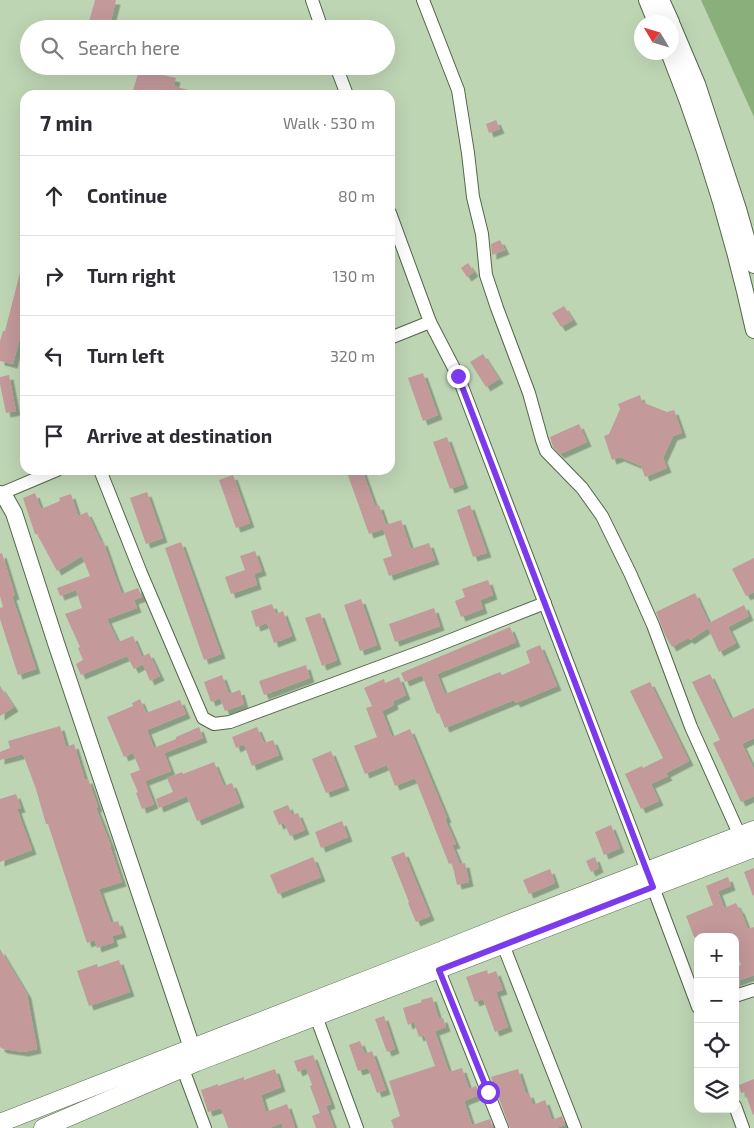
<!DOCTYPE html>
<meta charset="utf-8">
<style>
:root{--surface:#fff;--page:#f2f2f3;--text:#2b2b33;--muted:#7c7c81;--line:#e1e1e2}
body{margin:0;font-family:"Exo 2",sans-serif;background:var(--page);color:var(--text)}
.controls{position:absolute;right:15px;bottom:15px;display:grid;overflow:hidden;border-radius:10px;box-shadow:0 5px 20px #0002}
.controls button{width:45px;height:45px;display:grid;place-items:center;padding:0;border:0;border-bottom:1px solid var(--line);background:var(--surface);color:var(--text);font:25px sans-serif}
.compass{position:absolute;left:634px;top:15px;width:45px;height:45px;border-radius:50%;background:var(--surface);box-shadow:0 5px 20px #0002;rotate:308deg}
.stop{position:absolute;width:15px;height:15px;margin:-11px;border:4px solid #7c3aed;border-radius:50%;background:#fff}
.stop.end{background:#7c3aed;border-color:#fff;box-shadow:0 1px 5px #0008}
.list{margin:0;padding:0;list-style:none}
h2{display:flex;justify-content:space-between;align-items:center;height:65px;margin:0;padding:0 20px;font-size:21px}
h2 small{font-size:16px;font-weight:400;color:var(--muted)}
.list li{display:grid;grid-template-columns:32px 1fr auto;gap:15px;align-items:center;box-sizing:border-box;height:80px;padding:0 20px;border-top:1px solid var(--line)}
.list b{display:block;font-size:19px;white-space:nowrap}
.list em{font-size:16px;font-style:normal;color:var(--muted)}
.icon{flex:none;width:28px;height:28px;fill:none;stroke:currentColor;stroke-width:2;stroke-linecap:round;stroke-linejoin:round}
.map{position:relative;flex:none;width:754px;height:1128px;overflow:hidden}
.search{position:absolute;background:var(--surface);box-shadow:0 5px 20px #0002;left:20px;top:20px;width:375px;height:55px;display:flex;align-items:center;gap:12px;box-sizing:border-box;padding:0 18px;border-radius:28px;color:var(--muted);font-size:19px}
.panel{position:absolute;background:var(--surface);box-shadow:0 5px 20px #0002;left:20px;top:90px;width:375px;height:385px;border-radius:15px}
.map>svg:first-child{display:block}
.green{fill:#8baf7b}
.building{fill:#c3999a;filter:url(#shadow)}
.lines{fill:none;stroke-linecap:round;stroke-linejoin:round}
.minor-casing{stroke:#52674a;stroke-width:14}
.tertiary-casing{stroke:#52674a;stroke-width:18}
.secondary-casing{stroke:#52674a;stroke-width:19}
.minor{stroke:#fff;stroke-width:12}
.tertiary{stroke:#fff;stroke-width:16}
.secondary{stroke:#fff;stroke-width:18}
.route{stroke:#7c3aed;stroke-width:6}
</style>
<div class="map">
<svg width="754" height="1128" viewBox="0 0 754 1128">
<defs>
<filter id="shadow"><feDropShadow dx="4.5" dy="4.5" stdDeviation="0" flood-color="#0004"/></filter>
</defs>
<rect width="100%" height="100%" fill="#bed5b4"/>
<path class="green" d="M701,0H754V117Z"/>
<g class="building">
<path d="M95,0H116L109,29H103L88,25Z"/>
<path d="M140,66L156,70L155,73L176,78L174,86L195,92V95H149L133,91Z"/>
<path d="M496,120L500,129L489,133L486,124Z"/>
<path d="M500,240L505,250L492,255L491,244Z"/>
<path d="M468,263L474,272L467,277L461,268Z"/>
<path d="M22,265H25V318L13,364L0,361V341L3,331H5Z"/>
<path d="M564,306L573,320L561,327L552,313Z"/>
<path d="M483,354L499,379L486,387L470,362Z"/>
<path d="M423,373L438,415L423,421L408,378Z"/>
<path d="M9,375L16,411L6,413L0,384V377Z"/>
<path d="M640,395L642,402L667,412L674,410L682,433L673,436L663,458L667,468L645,477L641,466L620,457L612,460L604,436L609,434L620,409L618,404Z"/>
<path d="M579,424L587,442L560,454L553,447L550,437Z"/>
<path d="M447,437L464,484L450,489L433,442Z"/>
<path d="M346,470H362L375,506L379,505L386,525L401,520L411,549L429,543L435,560L389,576L383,559L392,556L383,529L369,534Z"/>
<path d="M233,475L250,523L236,528L219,480Z"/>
<path d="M147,492L163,538L146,544L130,498Z"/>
<path d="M35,493L41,509L60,501L59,498L71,494L78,516L87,512L101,542L103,541L115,576L122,594L138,588L142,597L134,600L137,608L107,619L118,642L133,636L142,657L149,653L160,676L150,681L143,664L134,669L127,656L81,675L76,664L83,660L78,648L80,647L65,614L82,608L76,590L60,596L57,588L90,576L82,556L57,571L37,534H35L23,498Z"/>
<path d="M470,505L487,553L473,557L457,510Z"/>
<path d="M181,542L221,654L204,660L165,548Z"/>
<path d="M255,551L262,571L254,574L257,585L231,594L225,577L245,570L240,556Z"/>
<path d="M2,553L15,595L12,596L36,669L18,675L0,619V608L3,607L0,596V554Z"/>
<path d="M754,558V592L746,596L732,569Z"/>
<path d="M488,580L493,595L480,600L483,609L461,617L455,601L465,597L462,589Z"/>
<path d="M695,593L709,623L744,605L749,616L728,627L736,643L719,652L708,628L690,640L688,638L672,647L665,635L656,612Z"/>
<path d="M361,599L377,645L360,651L344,605Z"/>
<path d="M272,604L276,614L283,611L292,636L274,643L267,623L256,627L251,611Z"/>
<path d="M434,608L440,626L395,642L389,624Z"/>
<path d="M320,613L337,660L322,666L305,618Z"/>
<path d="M510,627L516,642L437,674L445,694L500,672L502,675L530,663L526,651L540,645L557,686L516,703L514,700L445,728L439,713L437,714L422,675L405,682L401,673Z"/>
<path d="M306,665L310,678L264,695L259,681Z"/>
<path d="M710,674L731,719L754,708V738L742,744L754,769V796L741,802L713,743L720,740L692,682Z"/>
<path d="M222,675L229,694L240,690L244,704L225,711L220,698L211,702L204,682Z"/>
<path d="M399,677L406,695L393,701L394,705L382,711L392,737L410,729L447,818L445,819L456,844L452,845L460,864L465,863L469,882L457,885L452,863L449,864L443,849L415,778L395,786L387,765L365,774L354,746L377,737L366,708L372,706L364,688L384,679L385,683Z"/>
<path d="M650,682L689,761L666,773L668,776L651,784L659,801L641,809L625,774L642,766L643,768L663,758L630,691Z"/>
<path d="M0,686L14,707L0,716Z"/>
<path d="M140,699L146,713L180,700L186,714L147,730L154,748L176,739V737L199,727L203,738L164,753L171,771L145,781L154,804L142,809L136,793L138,792L130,774L140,770L133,753L124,757L107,717L133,706L132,703Z"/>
<path d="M60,726L66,747L74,744L85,780L88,779L98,807L96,808L111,846H110L122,882L99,889L111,923L118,921L122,933L112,936L114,942L97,948L95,940L87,943L48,824H46L36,789L23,754L0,760V752L10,748L8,741Z"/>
<path d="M257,727L264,743L273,740L279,755L252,766L244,744L236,748L232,737Z"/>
<path d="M331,751L345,786L326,793L312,759Z"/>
<path d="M214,762L224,786L232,783L240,803L197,821L187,796L159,808L156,799L173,792L167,778L182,772L183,774Z"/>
<path d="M16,794L21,808L17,809L32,850L0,862V799Z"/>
<path d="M288,805L292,815L298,813L305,830L290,836L284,823L279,825L273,811Z"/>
<path d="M342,821L348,837L321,848L315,832Z"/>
<path d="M611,825L620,848L604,855L595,832Z"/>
<path d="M404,852L430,916L416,922L408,903L409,902L391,857Z"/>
<path d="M313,857L321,877L278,894L270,875Z"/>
<path d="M595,857L599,868L591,872L586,861Z"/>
<path d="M754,868V895L753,896L744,872Z"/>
<path d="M550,869L555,883L529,894L523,880Z"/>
<path d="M728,877L731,886L718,891L724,908L736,903L739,909H740L748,929L754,927V975L735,982V967L741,965L735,950V937H694L686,916L713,905L706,886Z"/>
<path d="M0,949L27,994L37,1049L24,1052L3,1049L0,1047Z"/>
<path d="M119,960L130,992L89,1006L77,971L97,964L98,967Z"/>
<path d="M487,970L488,974L496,971L503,990L496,992L508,1027L495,1032L483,999L475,1002L466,977Z"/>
<path d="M432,997L439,1019L443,1018L446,1027L435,1031L449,1072L462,1068L469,1089L476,1086L479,1095L464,1101L472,1125L490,1119L493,1128H394L391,1120L400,1116L389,1081L435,1066L424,1035L419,1037L414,1022L408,1025L403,1008L422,1002L421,1000Z"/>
<path d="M384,1016L395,1049L387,1052L375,1019Z"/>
<path d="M360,1041L365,1054L372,1051L386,1090L377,1093L368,1068L358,1071L349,1045Z"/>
<path d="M313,1055L331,1104L326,1106L334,1128H316L312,1116L320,1113L310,1086L312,1085L306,1068L298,1072L294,1061Z"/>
<path d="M275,1069L281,1087L261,1095L266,1112L287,1104L295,1128H283L282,1123L269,1128H228L221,1108L208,1112L201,1090L218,1084V1086L244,1077V1080Z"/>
<path d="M518,1069L526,1094L529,1093L533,1105L545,1100L552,1120L562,1116L565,1125L556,1128H510L491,1077Z"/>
<path d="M754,1079V1114L753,1115L745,1092L741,1093L739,1085Z"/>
</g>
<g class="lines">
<defs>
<g id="minor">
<path d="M312,0L322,29"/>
<path d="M423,0L458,90L468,153L473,197L482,234L486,275L497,308L529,393L542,440L546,451L582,488L602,516L630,573L653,625L691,727L740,836"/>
<path d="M336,66L347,95"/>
<path d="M390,213L430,322L458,376L647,871"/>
<path d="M390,338L430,322"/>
<path d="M100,470L141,573L203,718L214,724L230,722L428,649L545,603"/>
<path d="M0,494L57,470"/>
<path d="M653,887L698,1007"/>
<path d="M500,937L575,1128"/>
<path d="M436,963L502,1128"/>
<path d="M735,996L754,990"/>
<path d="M313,1008L357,1128"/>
<path d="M183,1069L205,1128"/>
<path d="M735,1106L743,1128"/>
</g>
<g id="tertiary">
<path d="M647,0L656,22"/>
<path d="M661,0L671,22"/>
<path d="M672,25L697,84L738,209L754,265"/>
<path d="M669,52C705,142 733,235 754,330"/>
<path d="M0,494L6,499L14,513L56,643L196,1060"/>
</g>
<g id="secondary">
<path d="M0,1123L433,954L518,920L754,830"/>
<path d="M43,1128L197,1062L754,848"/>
</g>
</defs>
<use href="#minor" class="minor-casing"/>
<use href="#tertiary" class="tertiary-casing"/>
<use href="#secondary" class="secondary-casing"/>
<use href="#minor" class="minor"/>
<use href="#tertiary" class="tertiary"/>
<use href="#secondary" class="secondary"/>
</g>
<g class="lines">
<path class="route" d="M458,376L653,887L439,970L488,1092"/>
</g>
</svg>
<div class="controls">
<button>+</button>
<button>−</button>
<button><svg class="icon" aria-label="locate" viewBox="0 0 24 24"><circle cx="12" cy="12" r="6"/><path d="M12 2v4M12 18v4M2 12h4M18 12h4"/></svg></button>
<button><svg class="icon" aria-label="layers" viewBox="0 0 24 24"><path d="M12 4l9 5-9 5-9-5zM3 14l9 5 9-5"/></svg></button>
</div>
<svg class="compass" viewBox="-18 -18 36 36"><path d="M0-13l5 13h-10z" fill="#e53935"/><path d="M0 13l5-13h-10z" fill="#7c7c81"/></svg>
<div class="stop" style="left:488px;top:1092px"></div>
<div class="stop end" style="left:458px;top:376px"></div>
<div class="search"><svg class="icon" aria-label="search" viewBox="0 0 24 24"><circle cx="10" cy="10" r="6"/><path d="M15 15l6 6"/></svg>Search here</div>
<section class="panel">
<h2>7 min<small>Walk · 530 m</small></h2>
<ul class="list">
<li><svg class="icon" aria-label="ahead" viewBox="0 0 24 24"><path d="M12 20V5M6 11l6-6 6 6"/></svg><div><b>Continue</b></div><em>80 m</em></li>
<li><svg class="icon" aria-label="right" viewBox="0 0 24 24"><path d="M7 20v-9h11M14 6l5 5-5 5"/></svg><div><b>Turn right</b></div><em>130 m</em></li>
<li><svg class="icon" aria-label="left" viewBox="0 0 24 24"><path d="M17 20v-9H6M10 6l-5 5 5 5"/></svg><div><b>Turn left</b></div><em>320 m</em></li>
<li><svg class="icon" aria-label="arrive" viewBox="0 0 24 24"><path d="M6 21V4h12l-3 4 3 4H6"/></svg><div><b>Arrive at destination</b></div></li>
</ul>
</section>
</div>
